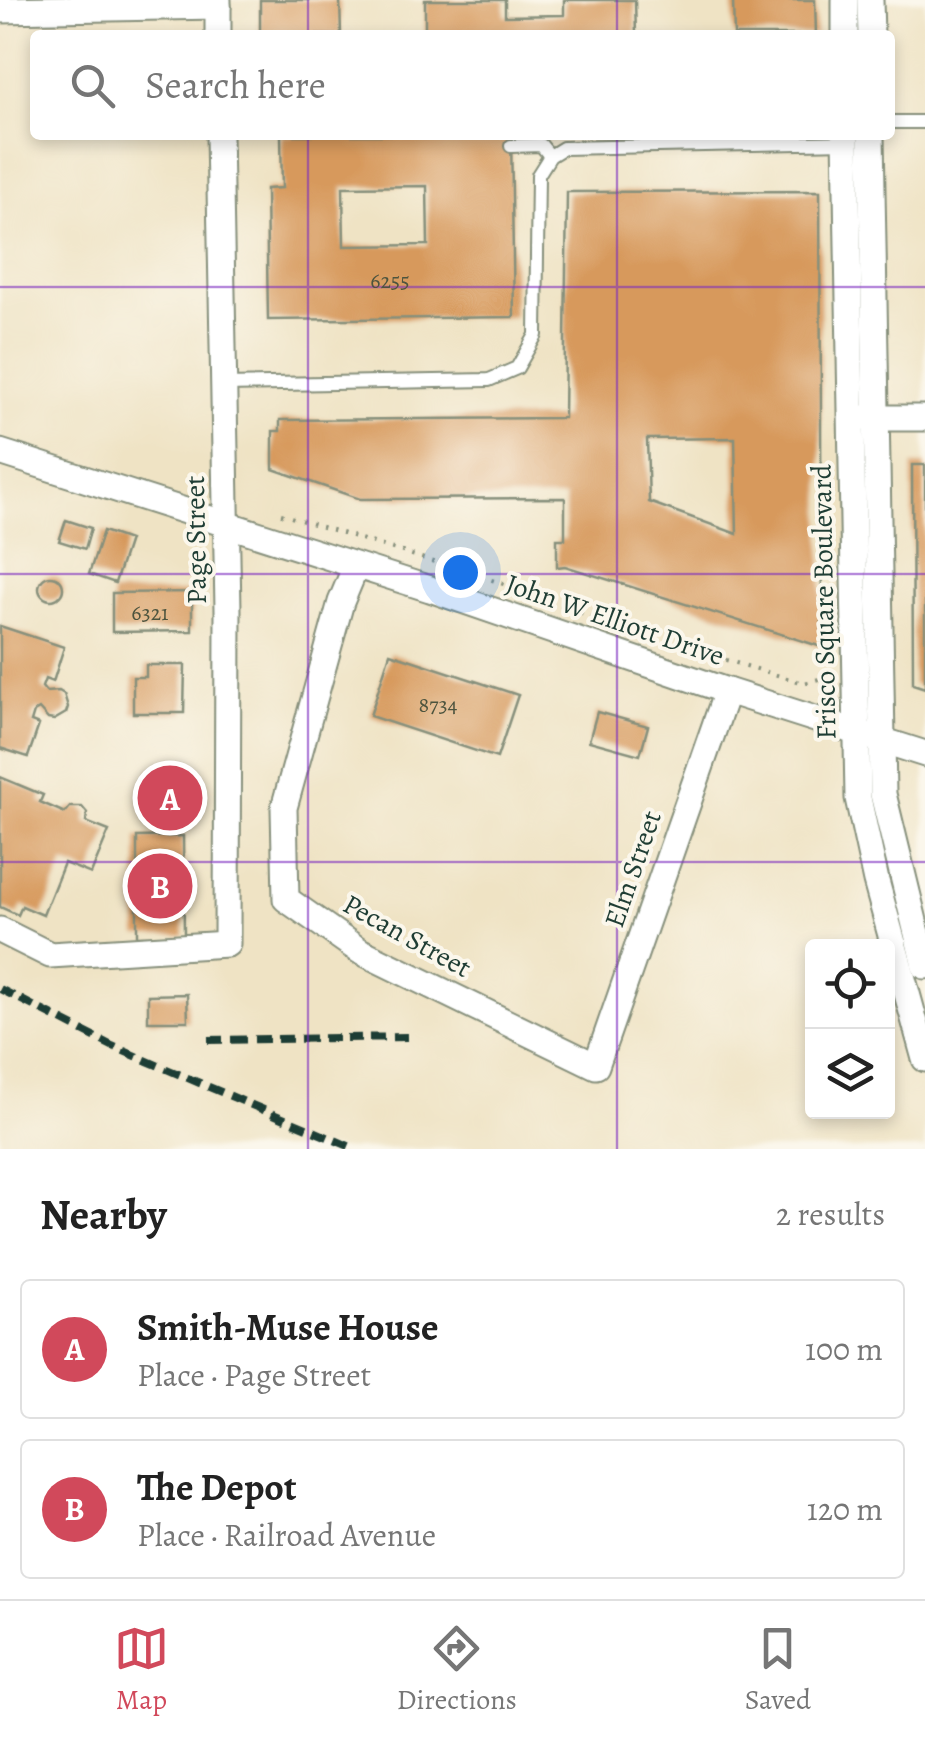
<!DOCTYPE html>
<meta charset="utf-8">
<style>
:root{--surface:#fff;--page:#f6f6f6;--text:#222;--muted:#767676;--line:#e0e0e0;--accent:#d1495b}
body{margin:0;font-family:Alegreya,serif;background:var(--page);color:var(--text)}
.controls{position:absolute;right:30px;bottom:30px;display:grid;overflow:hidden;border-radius:10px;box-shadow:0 5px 15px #0003}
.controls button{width:90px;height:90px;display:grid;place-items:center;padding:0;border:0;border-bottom:2px solid var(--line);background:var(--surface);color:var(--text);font:50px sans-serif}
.you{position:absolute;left:460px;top:572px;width:35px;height:35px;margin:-25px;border:8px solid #fff;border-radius:50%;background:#1a73e8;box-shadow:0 0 0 15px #1a73e833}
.badge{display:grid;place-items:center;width:65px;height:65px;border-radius:50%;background:var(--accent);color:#fff;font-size:32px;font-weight:700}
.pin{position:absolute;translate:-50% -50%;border:5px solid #fff;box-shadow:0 2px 10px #0006}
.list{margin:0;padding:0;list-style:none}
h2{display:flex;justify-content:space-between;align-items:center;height:130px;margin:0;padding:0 40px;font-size:42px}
h2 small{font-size:32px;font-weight:400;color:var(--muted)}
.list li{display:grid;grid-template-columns:65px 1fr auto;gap:30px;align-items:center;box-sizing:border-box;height:140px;margin:0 20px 20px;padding:0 20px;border:2px solid var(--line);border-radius:10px}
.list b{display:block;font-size:38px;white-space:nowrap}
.list p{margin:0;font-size:32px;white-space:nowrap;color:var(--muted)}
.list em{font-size:32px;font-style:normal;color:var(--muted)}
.icon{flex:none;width:55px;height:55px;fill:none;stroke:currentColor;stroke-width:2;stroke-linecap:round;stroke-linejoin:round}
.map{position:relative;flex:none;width:925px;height:1149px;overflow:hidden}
.search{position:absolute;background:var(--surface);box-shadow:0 5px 15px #0003;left:30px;right:30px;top:30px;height:110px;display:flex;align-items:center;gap:25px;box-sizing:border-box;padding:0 35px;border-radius:10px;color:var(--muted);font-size:38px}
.sheet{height:450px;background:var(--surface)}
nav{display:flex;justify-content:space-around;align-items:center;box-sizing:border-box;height:140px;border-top:2px solid var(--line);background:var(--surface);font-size:28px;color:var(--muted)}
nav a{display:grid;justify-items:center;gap:5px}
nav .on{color:var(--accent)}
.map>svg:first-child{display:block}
.building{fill:#d7995c;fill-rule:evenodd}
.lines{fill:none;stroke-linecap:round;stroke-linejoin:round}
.service-casing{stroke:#87907c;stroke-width:16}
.minor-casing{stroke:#87907c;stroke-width:29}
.path{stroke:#87907c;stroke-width:4;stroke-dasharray:2.5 8;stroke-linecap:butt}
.service{stroke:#fff;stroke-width:12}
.minor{stroke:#fff;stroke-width:25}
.rail{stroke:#1f3d34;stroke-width:8;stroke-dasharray:15 8;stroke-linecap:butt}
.grid{fill:none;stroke:#7b2cbf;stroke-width:2.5;stroke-opacity:0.55}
.labels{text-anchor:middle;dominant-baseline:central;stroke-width:8;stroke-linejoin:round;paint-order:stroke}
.number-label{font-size:22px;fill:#4d543e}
.street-label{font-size:28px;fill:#1f3d34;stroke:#fbf7ec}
</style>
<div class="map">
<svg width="925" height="1149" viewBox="0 0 925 1149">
<rect width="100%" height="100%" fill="#fbf7ec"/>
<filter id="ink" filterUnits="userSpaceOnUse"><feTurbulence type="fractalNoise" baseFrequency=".01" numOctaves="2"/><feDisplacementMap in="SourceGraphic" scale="20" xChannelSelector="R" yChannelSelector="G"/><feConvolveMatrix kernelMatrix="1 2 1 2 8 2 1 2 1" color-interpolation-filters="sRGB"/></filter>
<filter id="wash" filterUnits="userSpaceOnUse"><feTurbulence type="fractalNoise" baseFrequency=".0048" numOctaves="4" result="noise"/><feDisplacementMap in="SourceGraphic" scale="40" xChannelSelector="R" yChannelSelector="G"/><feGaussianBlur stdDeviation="2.25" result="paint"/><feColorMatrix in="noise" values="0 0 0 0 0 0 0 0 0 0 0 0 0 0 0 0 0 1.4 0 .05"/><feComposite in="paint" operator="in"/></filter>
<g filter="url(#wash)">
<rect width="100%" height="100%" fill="#efe3c4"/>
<g id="blocks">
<g class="building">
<path d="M260,0H340L341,35H260Z"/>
<path d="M425,0H505V16L564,15V0H635L636,35H425Z"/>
<path d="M733,0H815L816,35H734Z"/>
<path d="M281,135H511L514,317L268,320L266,189L282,188ZM427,186L428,245L344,246L343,187Z"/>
<path d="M820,191L822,647L565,566L557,567V539H565V498L360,499L273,469V431H280V420L564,418L567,192ZM735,438L737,534L649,502L647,439Z"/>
<path d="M912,465H925V688L913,684Z"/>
<path d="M66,520L91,528L85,549L59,541Z"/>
<path d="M103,531L129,540L115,583L89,574Z"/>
<circle cx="51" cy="588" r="12"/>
<path d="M192,592V631L112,632V593Z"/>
<path d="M0,626L64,647L53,682L45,679L42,687L46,692L59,691L64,694L68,707L66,713L54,720L48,719L39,709L34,712L31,722L39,725L28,757L0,748Z"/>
<path d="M390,653L518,695L497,758L370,716Z"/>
<path d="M146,665H185L184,713H133V677H146Z"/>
<path d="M597,712L648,726L640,755L589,741Z"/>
<path d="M150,768H182L181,785H191V810H184V823H150Z"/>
<path d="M0,777L43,795L40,802L65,813L70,807H82L87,813L86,822L109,831L91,874L64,863L43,915L22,906L18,915L0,907Z"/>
<path d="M183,836L184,936H137V837Z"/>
<path d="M187,994L188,1021H148V995Z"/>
</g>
</g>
</g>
<g filter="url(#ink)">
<use href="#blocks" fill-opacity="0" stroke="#87907c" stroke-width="2.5"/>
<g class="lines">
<defs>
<g id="service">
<path d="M890,122H925"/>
<path d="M511,146L541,145L550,156"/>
<path d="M223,385L489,380L517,368L536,335L538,175L550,156L563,148L848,142"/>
</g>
<g id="minor">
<path d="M218,0V35"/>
<path d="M845,0V35"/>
<path d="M870,0L871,35"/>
<path d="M0,10L218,6"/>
<path d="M846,135L858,798L876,881L925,1059"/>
<path d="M871,135L883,794L925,966"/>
<path d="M861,418H925"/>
<path d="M0,452L430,589L727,691L925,754"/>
<path d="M356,566L341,602L284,808L286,899L360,951L596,1066L727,691"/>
<path d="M0,930L50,955L227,944L228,610L219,135"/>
</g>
</defs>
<use href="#service" class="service-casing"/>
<use href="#minor" class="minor-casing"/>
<g class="path">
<path d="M281,514L495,581L595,618"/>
<path d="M665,642L804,683L823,678L831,670"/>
</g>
<use href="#service" class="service"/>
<use href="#minor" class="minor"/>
<g class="rail">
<path d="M0,989L112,1046L356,1149"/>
<path d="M208,1040L410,1037"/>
</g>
</g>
</g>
<path class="grid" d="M308,0V35M617,0V35M308,135V1149M617,135V1149M0,287H925M0,574H925M0,862H925"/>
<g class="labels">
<g class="number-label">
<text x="390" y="281">6255</text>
<text x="150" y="613">6321</text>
<text x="438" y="705">8734</text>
</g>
<g class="street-label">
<text transform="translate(196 540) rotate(-91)">Page Street</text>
<text transform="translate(824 602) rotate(-91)">Frisco Square Boulevard</text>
<text transform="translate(615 620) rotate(19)">John W Elliott Drive</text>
<text transform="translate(633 869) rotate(-71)">Elm Street</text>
<text transform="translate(407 936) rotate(29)">Pecan Street</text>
</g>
</g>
</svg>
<div class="controls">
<button><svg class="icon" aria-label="locate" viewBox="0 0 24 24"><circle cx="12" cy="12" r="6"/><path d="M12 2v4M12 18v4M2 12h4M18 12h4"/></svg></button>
<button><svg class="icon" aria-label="layers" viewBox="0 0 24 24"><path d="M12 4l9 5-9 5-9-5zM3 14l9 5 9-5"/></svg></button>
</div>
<div class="you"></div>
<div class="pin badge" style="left:170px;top:798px">A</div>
<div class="pin badge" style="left:160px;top:886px">B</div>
<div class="search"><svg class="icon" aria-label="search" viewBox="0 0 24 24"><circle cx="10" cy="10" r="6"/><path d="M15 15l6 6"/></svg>Search here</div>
</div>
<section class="sheet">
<h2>Nearby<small>2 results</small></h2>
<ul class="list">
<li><span class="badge">A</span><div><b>Smith-Muse House</b><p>Place · Page Street</p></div><em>100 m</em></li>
<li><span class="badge">B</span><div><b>The Depot</b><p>Place · Railroad Avenue</p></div><em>120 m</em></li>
</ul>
</section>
<nav>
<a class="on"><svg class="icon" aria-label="map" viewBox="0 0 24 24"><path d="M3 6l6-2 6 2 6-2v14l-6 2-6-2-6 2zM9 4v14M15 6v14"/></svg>Map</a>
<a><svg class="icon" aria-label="directions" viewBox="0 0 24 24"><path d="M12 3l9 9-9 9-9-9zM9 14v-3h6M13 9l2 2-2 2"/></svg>Directions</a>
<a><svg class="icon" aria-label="saved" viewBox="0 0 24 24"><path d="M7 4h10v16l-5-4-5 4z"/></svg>Saved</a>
</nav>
